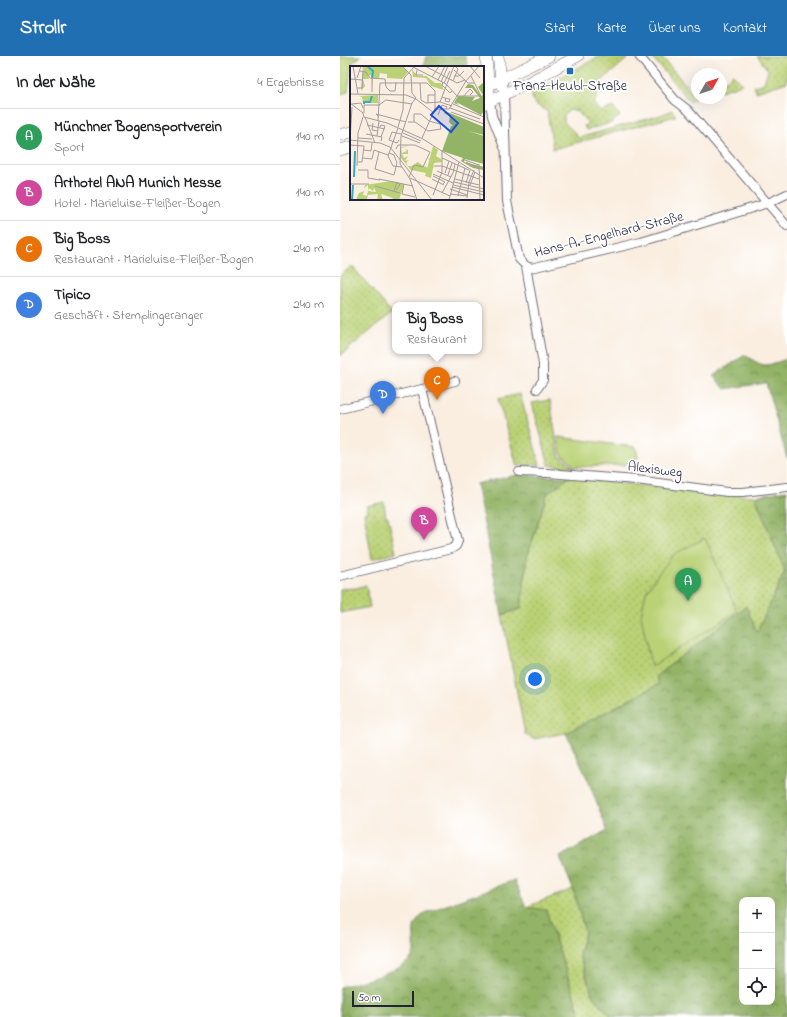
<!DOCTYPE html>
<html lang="de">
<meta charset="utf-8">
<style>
:root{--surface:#fff;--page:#f6f6f6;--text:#202124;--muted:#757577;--line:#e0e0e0;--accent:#1f6fb2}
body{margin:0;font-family:"Indie Flower",sans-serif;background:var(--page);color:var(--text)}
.controls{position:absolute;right:12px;bottom:12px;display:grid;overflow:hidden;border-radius:8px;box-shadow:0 4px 16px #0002}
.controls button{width:36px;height:36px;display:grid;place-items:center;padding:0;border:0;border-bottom:1px solid var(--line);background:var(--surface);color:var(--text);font:20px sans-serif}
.compass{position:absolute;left:351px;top:12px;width:36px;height:36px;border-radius:50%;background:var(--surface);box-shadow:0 4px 16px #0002;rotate:50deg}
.scale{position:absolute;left:12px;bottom:10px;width:62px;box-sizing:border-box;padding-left:4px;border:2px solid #22223b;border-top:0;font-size:11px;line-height:14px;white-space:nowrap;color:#22223b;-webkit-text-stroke:3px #fff;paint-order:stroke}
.you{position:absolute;left:195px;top:623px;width:14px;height:14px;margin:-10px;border:3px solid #fff;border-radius:50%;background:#1a73e8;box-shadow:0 0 0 6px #1a73e833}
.badge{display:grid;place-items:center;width:26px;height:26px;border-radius:50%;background:var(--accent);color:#fff;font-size:13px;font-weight:700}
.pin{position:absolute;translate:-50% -33px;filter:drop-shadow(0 1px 2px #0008)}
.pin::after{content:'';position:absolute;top:21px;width:14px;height:12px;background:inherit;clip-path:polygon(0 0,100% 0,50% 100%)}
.popup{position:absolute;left:52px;top:246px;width:90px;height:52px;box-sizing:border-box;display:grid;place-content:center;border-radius:8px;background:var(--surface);filter:drop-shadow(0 1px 3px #0005);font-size:13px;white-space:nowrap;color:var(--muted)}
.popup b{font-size:15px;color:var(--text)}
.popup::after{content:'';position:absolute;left:50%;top:100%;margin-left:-8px;border:8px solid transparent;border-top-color:var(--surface)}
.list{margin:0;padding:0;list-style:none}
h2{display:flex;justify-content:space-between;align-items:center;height:52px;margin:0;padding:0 16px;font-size:17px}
h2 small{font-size:13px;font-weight:400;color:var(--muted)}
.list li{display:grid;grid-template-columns:26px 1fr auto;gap:12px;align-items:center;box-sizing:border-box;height:56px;padding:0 16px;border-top:1px solid var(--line)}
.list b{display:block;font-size:15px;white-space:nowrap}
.list p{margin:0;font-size:13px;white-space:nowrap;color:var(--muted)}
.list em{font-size:13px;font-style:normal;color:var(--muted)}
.icon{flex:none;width:22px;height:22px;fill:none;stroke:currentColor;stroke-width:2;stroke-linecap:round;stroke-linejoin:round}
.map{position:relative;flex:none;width:447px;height:961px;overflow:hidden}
header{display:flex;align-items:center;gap:24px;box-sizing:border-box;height:56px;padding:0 20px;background:var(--accent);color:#fff}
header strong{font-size:19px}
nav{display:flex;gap:22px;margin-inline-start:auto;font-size:14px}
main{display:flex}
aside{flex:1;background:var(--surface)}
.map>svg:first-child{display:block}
.grass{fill:url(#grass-dots);stroke:#6e7a58}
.forest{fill:url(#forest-crowns);stroke:#5a6a50;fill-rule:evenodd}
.park{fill:#bad175;stroke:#6e7a58}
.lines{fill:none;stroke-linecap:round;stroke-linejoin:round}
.minor-casing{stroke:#6e6975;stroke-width:10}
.secondary-casing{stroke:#6e6975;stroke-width:12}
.minor{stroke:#fff;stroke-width:8}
.secondary{stroke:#fff;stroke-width:11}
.poi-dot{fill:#1f6fb2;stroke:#fff;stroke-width:1.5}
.labels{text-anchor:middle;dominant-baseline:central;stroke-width:3.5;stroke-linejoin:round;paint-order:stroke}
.poi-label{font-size:14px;fill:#22223b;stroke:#fff}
.street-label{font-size:14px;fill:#22223b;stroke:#fff}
.inset-river{fill:none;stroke:#3babb9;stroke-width:2}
.inset-road{fill:none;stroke:#a49c9e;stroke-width:1}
.view{fill:#1d4ed8;fill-opacity:0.15;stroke:#1d4ed8;stroke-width:2}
.inset-edge{fill:none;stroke:#22223b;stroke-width:2}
</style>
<header>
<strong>Strollr</strong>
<nav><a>Start</a><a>Karte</a><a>Über uns</a><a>Kontakt</a></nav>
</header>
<main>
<aside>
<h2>In der Nähe<small>4 Ergebnisse</small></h2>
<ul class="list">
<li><span class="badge" style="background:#2e9e5b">A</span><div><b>Münchner Bogensportverein</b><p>Sport</p></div><em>140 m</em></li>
<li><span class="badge" style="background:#d1479c">B</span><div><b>Arthotel ANA Munich Messe</b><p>Hotel · Marieluise-Fleißer-Bogen</p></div><em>140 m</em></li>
<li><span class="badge" style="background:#e8710a">C</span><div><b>Big Boss</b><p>Restaurant · Marieluise-Fleißer-Bogen</p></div><em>240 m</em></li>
<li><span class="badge" style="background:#3f7fe0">D</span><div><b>Tipico</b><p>Geschäft · Stemplingeranger</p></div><em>240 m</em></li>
</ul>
</aside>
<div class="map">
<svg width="447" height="961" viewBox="0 0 447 961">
<defs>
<pattern id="grass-dots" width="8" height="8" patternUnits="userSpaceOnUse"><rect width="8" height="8" fill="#bad175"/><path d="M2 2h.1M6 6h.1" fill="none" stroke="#a0b366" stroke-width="1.8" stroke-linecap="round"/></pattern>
<pattern id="forest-crowns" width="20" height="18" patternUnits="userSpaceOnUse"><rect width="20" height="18" fill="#93b366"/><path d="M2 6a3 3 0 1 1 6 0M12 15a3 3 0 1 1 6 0" fill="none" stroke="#789155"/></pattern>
</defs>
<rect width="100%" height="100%" fill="#fff"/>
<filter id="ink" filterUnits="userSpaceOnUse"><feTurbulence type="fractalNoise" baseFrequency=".025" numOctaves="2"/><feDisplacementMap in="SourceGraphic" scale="8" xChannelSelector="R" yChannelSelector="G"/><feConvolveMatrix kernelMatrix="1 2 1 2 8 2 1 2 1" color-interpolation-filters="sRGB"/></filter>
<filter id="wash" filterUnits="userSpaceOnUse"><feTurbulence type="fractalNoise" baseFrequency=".012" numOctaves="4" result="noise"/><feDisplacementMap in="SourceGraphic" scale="16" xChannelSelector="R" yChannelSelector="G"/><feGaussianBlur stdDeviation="0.9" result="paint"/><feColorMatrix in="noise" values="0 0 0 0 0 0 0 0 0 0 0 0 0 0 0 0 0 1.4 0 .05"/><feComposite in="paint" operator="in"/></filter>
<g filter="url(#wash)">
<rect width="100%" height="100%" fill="#faeee0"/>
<g class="grass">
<path d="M260,0H287L288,2L255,31L258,35L256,44L253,47L261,56L273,51L280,60L271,67L246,74L244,70L248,67L237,55L230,54L224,59V66L234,76L238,82L321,59L332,54L336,60L213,93L207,55L195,48L191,39L197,34Z"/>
<path d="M311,0H321L356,41L350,46Z"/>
<path d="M417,0H447V26L416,36L414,30L424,27L428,14Z"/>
<path d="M393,18L402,28L381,35V29Z"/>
<path d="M12,210L52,257L0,300V220Z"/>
<path d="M180,338L200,409L177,410L158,343Z"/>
<path d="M210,344L219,400L235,412L209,409L192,347Z"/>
<path d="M229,421L357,436L415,440L445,515L417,577L226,677L193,683L185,678L162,559L181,553L187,502L207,438Z"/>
<path d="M44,446L46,461H48L56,497L32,503L24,457L28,456L27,450Z"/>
<path d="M26,529L30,551L0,557V533L16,532Z"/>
<path d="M233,833L245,876L239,899L253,941L272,961H241L206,855L186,851Z"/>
</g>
<g class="forest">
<path d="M86,0H125L127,9L125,11H83Z"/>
<path d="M405,299C426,313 424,310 447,303V402L426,327L385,333L373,320Z"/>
<path d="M177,419L229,421L207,438L187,502L181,553L162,559L136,428Z"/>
<path d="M447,434V961H272L253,941L239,898L245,876L233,833L220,801L267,774L248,724L226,677L319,628L316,620L406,550L417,576L445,515L415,440ZM402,844H432V946H402Z"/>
<path d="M174,824L186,851L206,854L241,961H0V931C17,926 73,915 74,895C76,877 67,872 85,857Z"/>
</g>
<g class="park">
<path d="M0,0H21L13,6L11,11L8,36L0,38Z"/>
<path d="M218,381L296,391L298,402L284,409L236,411L221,399Z"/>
<path d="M365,482L397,555L311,611L301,559L306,536L319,517L334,498Z"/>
</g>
</g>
<g filter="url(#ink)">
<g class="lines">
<defs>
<g id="minor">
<path d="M299,0L335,44L348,54L447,170"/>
<path d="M164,39L167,145L179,203L186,210L191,212L301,186L428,147L447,138"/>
<path d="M150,45L152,60L164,91"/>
<path d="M186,210L203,308V324L197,333"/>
<path d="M0,353L115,325"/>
<path d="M179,416L208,417L296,424L387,436H403L447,431"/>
<path d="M0,520L111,493L116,490L118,485L82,333"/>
</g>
<g id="secondary">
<path d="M146,0L149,36"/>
<path d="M158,0L162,30"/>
<path d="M143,32L209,0"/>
<path d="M143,48L180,31L238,0"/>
<path d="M0,79L11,76"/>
<path d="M0,94L11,91"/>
</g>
</defs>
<use href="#minor" class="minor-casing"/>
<use href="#secondary" class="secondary-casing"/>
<use href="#minor" class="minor"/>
<use href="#secondary" class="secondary"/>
</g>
</g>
<rect class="poi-dot" x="226" y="11" width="8" height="8" rx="2"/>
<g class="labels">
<g class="poi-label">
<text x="230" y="30">Franz-Heubl-Straße</text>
</g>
<g class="street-label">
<text transform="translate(269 179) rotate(-14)">Hans-A.-Engelhard-Straße</text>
<text transform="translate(315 414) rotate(7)">Alexisweg</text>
</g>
</g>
<g transform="translate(10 10)">
<rect width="134" height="134" fill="#faeee0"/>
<path d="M59,80L51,82L52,87L57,85L55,83L58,84V88H52L54,92L58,90L55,95L59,94L56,97L58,100H62L68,96L73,100L75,96L74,100L78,102L81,95L78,92L81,93L82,88L85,90L81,95H82L80,100L84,101L80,104L79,111L76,107L61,104L50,91L51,81ZM42,115L54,118L49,134H42L43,132L31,128L33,134H27L28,128L18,129L17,133L26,134H6L9,127L14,125L13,129L17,130L18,125L26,126L24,122L23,125L19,122L18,125V119L14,122L15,119Z" fill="#bad175"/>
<path d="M134,16V45L131,49L106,36L109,39L104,37L108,30L125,31L122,35L130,32L122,22H115L118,18L123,19L131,30L133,29L128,21ZM95,45L134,61V69L118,65L134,70V98L115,93L114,96L134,101V104L123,102L111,95L113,92L92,85L101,60H103L99,56L100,50L94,47Z" fill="#93b366"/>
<path d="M13,0H51L58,6L52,13L37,12V8L30,7L29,12H23V23L22,10L18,9L19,13H13L15,20L11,25ZM62,4L68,10H76L85,17H91L94,24L81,20L76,12L63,11ZM28,29V37H13L12,31L9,30ZM83,80L88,84L86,90L91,93L92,96L84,97L81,112L75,110Z" fill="#bad175"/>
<path class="inset-river" d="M17,0L23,5L22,12M14,38V36H20L22,30M4,111L5,85M2,134L3,119"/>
<path class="inset-road" d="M3,0L8,28M52,0L61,9L62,27L66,32L62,37L51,70L50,98L60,113L67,134M61,0L96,18L107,30H131L121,10M75,0L107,17L115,14M120,0L130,12M67,4L66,9H73M104,4L118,17H124M10,5L16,6L20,12L35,13L36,21L40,25H45L46,16M104,10H109L114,5M82,11L89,0M7,12L11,0M0,13L12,14M88,14L95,0M103,15L108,3L105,0M91,16L98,0M93,16L92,19L100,27L102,25M70,17L71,34L76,37L90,36M94,17L100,5M7,22H12L13,5M22,26V12M0,28L56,29L66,33M92,31L95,32L99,33H100L99,36L95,35L96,32M113,31L120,23L123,26L120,29M66,33L84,47M90,36L104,0M90,36L102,40M0,37L13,47L14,51L37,57L73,73L134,112M78,37V29H85M2,38L11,37L13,42M103,38L134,51M29,39L36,34L62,38M100,42L130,53M85,43H99L116,15L129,0M101,46L134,58M14,47V39H30M88,49L92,39L97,41L96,43M15,51L25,77M29,51L26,48L56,56M28,55L30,17H77L85,25V43L72,72M58,56H65L78,65L91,63L90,58L79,55L71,48H64V56M23,57L22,64L28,65M17,59L35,63M30,61L31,59L35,60L31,71M48,61L53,44L54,12L65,0M48,62L38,90L43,100L52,101M53,67L71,75M16,68L32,71L31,75M27,70L29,55M52,70L70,77M8,72L22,73M0,74L30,77L40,81L82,134M49,74L47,77L39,74L42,66L51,68M0,75L2,41M0,79L14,80L12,96H8M46,83L48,79H65L80,86M14,84L21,85L22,77M29,86L25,103L44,109L47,97L44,89L39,87M13,92L22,93L24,84L38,89M92,92L119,104M115,94L129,99M116,96L129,103M129,98L130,134M7,100L8,67L13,51M84,100H92L129,113M8,104H18V112L30,114M87,105L101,111M95,107L99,95M83,108L103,117M98,109L102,97M83,110L95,116L93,118M59,111L64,99L73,101L80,86M60,112L100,130M29,113L63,120M82,113L94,119M105,113L129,119M104,116L134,123M116,117L120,104M0,118H19M54,118L52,128L65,131M103,119L134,126M120,119L125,106M25,120L50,127M102,121L134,129M100,123L117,129M44,125L47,116L50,119L46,124M92,127L103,107L105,98M100,128L117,130M83,129L92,106V85M108,130L115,102M117,132L119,116L124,104M63,134H76M99,134L109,96"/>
<path class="view" d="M89,40L108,57L101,66L81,49Z"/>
<rect width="134" height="134" class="inset-edge"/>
</g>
</svg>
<div class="controls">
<button>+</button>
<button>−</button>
<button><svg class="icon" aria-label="locate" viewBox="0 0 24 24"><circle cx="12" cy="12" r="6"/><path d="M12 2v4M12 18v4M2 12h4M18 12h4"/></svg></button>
</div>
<svg class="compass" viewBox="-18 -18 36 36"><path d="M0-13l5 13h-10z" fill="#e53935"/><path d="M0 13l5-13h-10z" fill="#757577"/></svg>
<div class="scale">50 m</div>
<div class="you"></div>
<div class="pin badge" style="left:348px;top:545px;background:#2e9e5b">A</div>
<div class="pin badge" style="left:84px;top:484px;background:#d1479c">B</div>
<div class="pin badge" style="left:97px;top:344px;background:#e8710a">C</div>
<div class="popup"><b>Big Boss</b>Restaurant</div>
<div class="pin badge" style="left:43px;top:358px;background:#3f7fe0">D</div>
</div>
</main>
